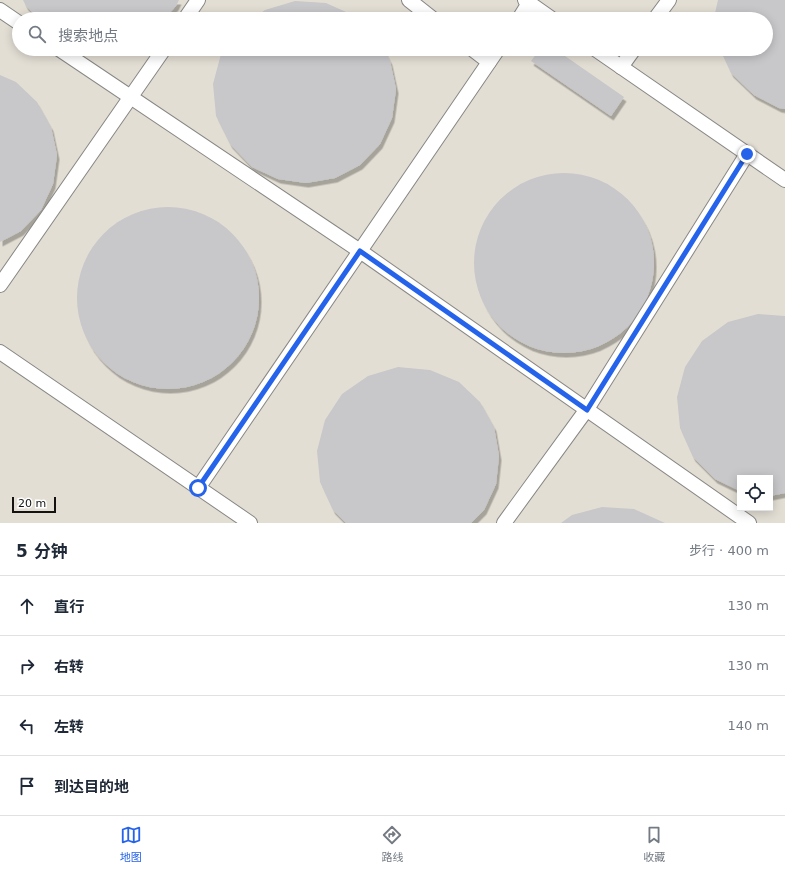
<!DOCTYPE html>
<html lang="zh">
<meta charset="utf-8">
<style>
:root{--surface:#fff;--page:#f2f2f3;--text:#1f2937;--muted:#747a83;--line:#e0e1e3;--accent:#2563eb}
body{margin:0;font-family:"DejaVu Sans","Noto Sans SC",sans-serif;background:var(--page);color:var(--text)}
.controls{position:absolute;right:12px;bottom:12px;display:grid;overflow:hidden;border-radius:0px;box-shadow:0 2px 10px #0003}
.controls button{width:36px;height:36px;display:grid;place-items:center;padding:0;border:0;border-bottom:1px solid var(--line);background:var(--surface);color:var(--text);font:20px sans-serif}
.scale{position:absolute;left:12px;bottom:10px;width:44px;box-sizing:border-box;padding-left:4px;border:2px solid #131211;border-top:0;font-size:11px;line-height:14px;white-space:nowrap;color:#131211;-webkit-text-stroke:3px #fff;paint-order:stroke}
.stop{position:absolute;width:12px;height:12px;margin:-9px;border:3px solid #2563eb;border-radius:50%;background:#fff}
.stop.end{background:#2563eb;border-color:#fff;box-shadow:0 1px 4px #0008}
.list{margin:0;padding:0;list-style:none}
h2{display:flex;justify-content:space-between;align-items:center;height:52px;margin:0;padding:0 16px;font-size:17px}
h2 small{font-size:13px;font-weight:400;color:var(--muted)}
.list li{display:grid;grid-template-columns:26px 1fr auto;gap:12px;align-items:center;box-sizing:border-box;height:60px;padding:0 16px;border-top:1px solid var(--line)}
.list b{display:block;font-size:15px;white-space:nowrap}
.list em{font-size:13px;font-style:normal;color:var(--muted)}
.icon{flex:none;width:22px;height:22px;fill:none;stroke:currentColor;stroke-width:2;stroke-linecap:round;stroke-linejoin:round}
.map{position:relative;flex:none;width:785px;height:523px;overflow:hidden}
.search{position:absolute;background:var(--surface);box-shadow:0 2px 10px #0003;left:12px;right:12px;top:12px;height:44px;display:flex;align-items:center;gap:10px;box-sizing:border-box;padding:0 14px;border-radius:22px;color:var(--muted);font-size:15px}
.sheet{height:292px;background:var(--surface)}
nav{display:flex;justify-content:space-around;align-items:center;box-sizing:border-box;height:56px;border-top:1px solid var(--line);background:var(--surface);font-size:11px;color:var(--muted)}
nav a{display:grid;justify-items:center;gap:2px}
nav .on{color:var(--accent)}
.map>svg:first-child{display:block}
.built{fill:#e3ded4;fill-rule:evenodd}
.building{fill:#c8c7ca;filter:url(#shadow)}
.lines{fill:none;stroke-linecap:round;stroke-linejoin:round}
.street-casing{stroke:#888784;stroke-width:16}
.street{stroke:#fff;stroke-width:14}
.route{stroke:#2563eb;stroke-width:5}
</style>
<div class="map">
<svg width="785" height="523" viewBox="0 0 785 523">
<defs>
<filter id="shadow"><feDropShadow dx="2.5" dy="4.5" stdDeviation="0" flood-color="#0004"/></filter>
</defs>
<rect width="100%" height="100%" fill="#ebeae6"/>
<path class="built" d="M0,0H785V523H0ZM19,19H766V49H19ZM740,478H770V508H740Z"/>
<g class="building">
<path d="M23,0H179L176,6L164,19H39L26,6Z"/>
<path d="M718,0H785V109L779,108L754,95L731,73L720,49H766V19H715V13Z"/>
<path d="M295,1L326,3L355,16L358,19H252L265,10Z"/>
<path d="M225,49H384L390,61L396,89L392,118L380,144L360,165L335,178L306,183L278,179L252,167L230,144L216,116L213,84L221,54Z"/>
<path d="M540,49H555L624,97L611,116L531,61Z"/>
<path d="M0,75L16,82L37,102L51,127L57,155L53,184L41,210L21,231L0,242Z"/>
<circle cx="564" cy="263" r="90"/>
<circle cx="168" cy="298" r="91"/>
<path d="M758,314L785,316V493L770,496V478H740V491L715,479L693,457L680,428L677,397L685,367L702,341L728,322Z"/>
<path d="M398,367L430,370L459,382L480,402L494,427L499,456L496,484L484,510L471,523H346L333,510L320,482L317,451L325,420L342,394L368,376Z"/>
<path d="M602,507L634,509L665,523H561L572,515Z"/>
</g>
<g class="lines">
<defs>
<g id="street">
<path d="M409,0L433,19"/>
<path d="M525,0L552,19"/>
<path d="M0,10L19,23"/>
<path d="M185,19L198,0"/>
<path d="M519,19L529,3"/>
<path d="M655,19L669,0"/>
<path d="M59,49L360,251L749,523"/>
<path d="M472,49L489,62"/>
<path d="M595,49L785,180"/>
<path d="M621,67L634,49"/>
<path d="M0,285L164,49"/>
<path d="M0,352L250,523"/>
<path d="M198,488L498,49"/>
<path d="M504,523L587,409L747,154"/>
</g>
</defs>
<use href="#street" class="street-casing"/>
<use href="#street" class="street"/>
</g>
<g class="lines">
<path class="route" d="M198,488L360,251L587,410L747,154"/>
</g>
</svg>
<div class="controls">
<button><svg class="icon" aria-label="locate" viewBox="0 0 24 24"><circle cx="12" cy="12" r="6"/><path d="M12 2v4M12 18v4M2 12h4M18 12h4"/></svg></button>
</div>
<div class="scale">20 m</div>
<div class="stop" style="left:198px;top:488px"></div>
<div class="stop end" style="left:747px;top:154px"></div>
<div class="search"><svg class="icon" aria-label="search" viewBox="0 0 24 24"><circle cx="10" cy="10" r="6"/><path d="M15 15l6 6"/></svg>搜索地点</div>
</div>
<section class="sheet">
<h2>5 分钟<small>步行 · 400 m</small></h2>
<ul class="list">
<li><svg class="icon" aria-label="ahead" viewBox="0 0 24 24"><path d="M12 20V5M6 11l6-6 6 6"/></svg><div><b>直行</b></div><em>130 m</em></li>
<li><svg class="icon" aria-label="right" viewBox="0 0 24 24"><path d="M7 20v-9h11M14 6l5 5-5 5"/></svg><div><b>右转</b></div><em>130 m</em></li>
<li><svg class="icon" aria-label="left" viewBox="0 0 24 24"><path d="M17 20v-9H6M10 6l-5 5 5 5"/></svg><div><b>左转</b></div><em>140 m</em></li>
<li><svg class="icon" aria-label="arrive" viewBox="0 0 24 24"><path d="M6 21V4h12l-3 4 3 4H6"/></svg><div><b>到达目的地</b></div></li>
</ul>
</section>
<nav>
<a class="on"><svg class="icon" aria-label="map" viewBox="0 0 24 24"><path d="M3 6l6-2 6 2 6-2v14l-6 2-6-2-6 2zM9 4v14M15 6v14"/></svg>地图</a>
<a><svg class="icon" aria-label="directions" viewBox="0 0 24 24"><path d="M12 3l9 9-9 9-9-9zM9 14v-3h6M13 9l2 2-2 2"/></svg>路线</a>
<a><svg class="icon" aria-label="saved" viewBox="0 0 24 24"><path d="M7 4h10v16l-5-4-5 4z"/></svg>收藏</a>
</nav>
